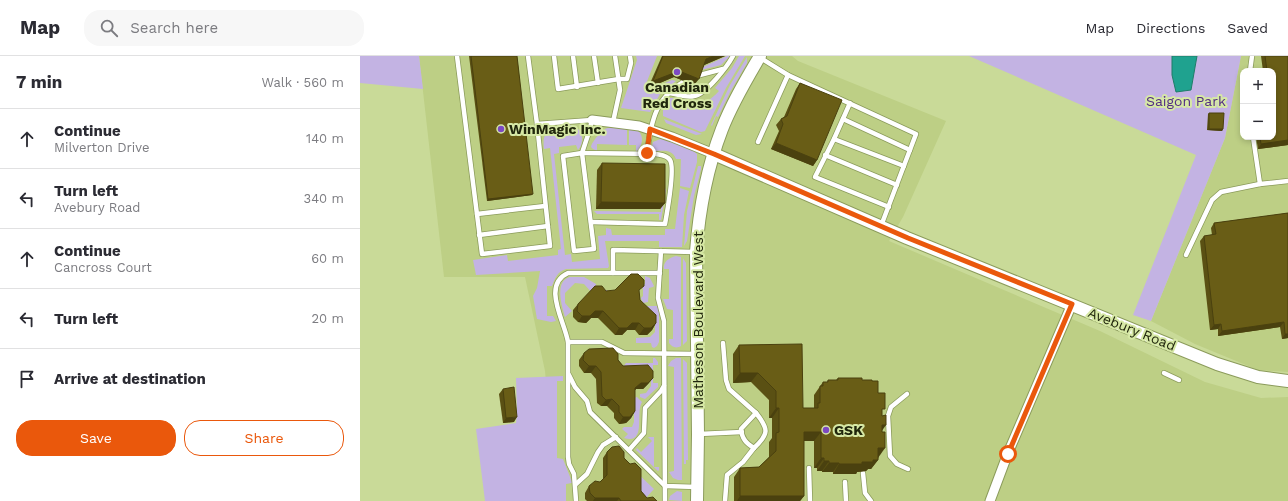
<!DOCTYPE html>
<meta charset="utf-8">
<style>
:root{--surface:#fff;--page:#f7f7f7;--text:#2b2b33;--muted:#7c7c81;--line:#e1e1e2;--accent:#ea580c}
body{margin:0;font-family:"Work Sans",sans-serif;background:var(--page);color:var(--text)}
.controls{position:absolute;right:12px;top:12px;display:grid;overflow:hidden;border-radius:8px;box-shadow:0 2px 6px #0003}
.controls button{width:36px;height:36px;display:grid;place-items:center;padding:0;border:0;border-bottom:1px solid var(--line);background:var(--surface);color:var(--text);font:20px sans-serif}
.stop{position:absolute;width:12px;height:12px;margin:-9px;border:3px solid #ea580c;border-radius:50%;background:#fff}
.stop.end{background:#ea580c;border-color:#fff;box-shadow:0 1px 4px #0008}
.list{margin:0;padding:0;list-style:none}
h2{display:flex;justify-content:space-between;align-items:center;height:52px;margin:0;padding:0 16px;font-size:17px}
h2 small{font-size:13px;font-weight:400;color:var(--muted)}
.list li{display:grid;grid-template-columns:26px 1fr auto;gap:12px;align-items:center;box-sizing:border-box;height:60px;padding:0 16px;border-top:1px solid var(--line)}
.list b{display:block;font-size:15px;white-space:nowrap}
.list p{margin:0;font-size:13px;white-space:nowrap;color:var(--muted)}
.list em{font-size:13px;font-style:normal;color:var(--muted)}
.actions{display:flex;gap:8px;padding:12px 16px}
.actions a{flex:1;padding:9px 0;border:1px solid var(--accent);border-radius:16px;text-align:center;font-size:14px;color:var(--accent)}
.actions .main{background:var(--accent);color:#fff}
.icon{flex:none;width:22px;height:22px;fill:none;stroke:currentColor;stroke-width:2;stroke-linecap:round;stroke-linejoin:round}
.map{position:relative;flex:none;width:928px;height:445px;overflow:hidden}
header{display:flex;align-items:center;gap:24px;box-sizing:border-box;height:56px;padding:0 20px;background:var(--surface);border-bottom:1px solid var(--line)}
header strong{font-size:19px}
nav{display:flex;gap:22px;margin-inline-start:auto;font-size:14px}
.search{width:280px;height:36px;background:var(--page);display:flex;align-items:center;gap:10px;box-sizing:border-box;padding:0 14px;border-radius:16px;color:var(--muted);font-size:15px}
main{display:flex}
aside{flex:1;background:var(--surface)}
.map>svg:first-child{display:block}
.built{fill:#bdcf85;fill-rule:evenodd}
.green{fill:#c3b3e3}
.water{fill:#1fa28f;stroke:#1f7d68}
.lines{fill:none;stroke-linecap:round;stroke-linejoin:round}
.lane-casing{stroke:#8b9b5b;stroke-width:6}
.street-casing{stroke:#8b9b5b;stroke-width:11}
.secondary-casing{stroke:#8b9b5b;stroke-width:14}
.lane{stroke:#fff;stroke-width:4.5}
.street{stroke:#fff;stroke-width:9}
.secondary{stroke:#fff;stroke-width:12}
.wall{fill:#5a5013}
.shaded-wall{fill:#4a410f}
.building{fill:#695d16;stroke:#4a410f}
.route{stroke:#ea580c;stroke-width:5}
.poi-dot{fill:#7d4ac2;stroke:#d6e8a5;stroke-width:1.5}
.labels{text-anchor:middle;dominant-baseline:central;stroke-width:4;stroke-linejoin:round;paint-order:stroke}
.poi-label{font-size:14px;font-weight:bold;fill:#20260c;stroke:#d6e8a5;text-anchor:start}
.park-label{font-size:14px;fill:#522c83;stroke:#d6e8a5}
.street-label{font-size:14px;fill:#20260c;stroke:#d6e8a5}
</style>
<header>
<strong>Map</strong>
<div class="search"><svg class="icon" aria-label="search" viewBox="0 0 24 24"><circle cx="10" cy="10" r="6"/><path d="M15 15l6 6"/></svg>Search here</div>
<nav><a>Map</a><a>Directions</a><a>Saved</a></nav>
</header>
<main>
<aside>
<h2>7 min<small>Walk · 560 m</small></h2>
<ul class="list">
<li><svg class="icon" aria-label="ahead" viewBox="0 0 24 24"><path d="M12 20V5M6 11l6-6 6 6"/></svg><div><b>Continue</b><p>Milverton Drive</p></div><em>140 m</em></li>
<li><svg class="icon" aria-label="left" viewBox="0 0 24 24"><path d="M17 20v-9H6M10 6l-5 5 5 5"/></svg><div><b>Turn left</b><p>Avebury Road</p></div><em>340 m</em></li>
<li><svg class="icon" aria-label="ahead" viewBox="0 0 24 24"><path d="M12 20V5M6 11l6-6 6 6"/></svg><div><b>Continue</b><p>Cancross Court</p></div><em>60 m</em></li>
<li><svg class="icon" aria-label="left" viewBox="0 0 24 24"><path d="M17 20v-9H6M10 6l-5 5 5 5"/></svg><div><b>Turn left</b></div><em>20 m</em></li>
<li><svg class="icon" aria-label="arrive" viewBox="0 0 24 24"><path d="M6 21V4h12l-3 4 3 4H6"/></svg><div><b>Arrive at destination</b></div></li>
</ul>
<div class="actions"><a class="main">Save</a><a>Share</a></div>
</aside>
<div class="map">
<svg width="928" height="445" viewBox="0 0 928 445">
<rect width="100%" height="100%" fill="#c9da98"/>
<g class="built">
<path d="M59,0H432L438,5L586,65L543,161L529,185L740,275L845,326L901,342L928,341V445H197L185,315L165,221H84Z"/>
<path d="M881,0H928V316L898,314L835,288L791,265L865,82ZM883,15H913V81H883Z"/>
</g>
<g class="green">
<path d="M0,0H59L63,33L0,27Z"/>
<path d="M276,0H297L284,33L287,35L312,24L316,25L300,38L290,56L261,52L277,4Z"/>
<path d="M367,0H370L361,9L341,14L343,11Z"/>
<path d="M379,0H385L366,32L345,75L341,76L303,60V51L309,42H317L316,48C333,52 347,49 359,35L355,32L372,12Z"/>
<path d="M609,0H881L865,82L791,265L773,259L836,99Z"/>
<path d="M387,1V7L370,36L358,61L356,60L352,70L351,69L370,29Z"/>
<path d="M304,63L342,78L336,79L306,67Z"/>
<path d="M212,69C223,73 225,86 218,94L216,89L199,91V97L194,98L205,199L211,198L212,206L240,203L238,180L246,179V172L251,173L252,179H305V173H315L320,132L329,135L324,159L322,191H299V185H245L249,210L248,212L206,213C197,216 195,222 192,230H187V260H193L196,265L191,266L177,263L173,240L177,232L180,215L116,219L113,204L147,199L148,205L198,199V194L201,193L190,92L184,93C181,71 195,70 212,69Z"/>
<path d="M259,71L267,73V89L237,88V95L233,93L231,91C232,85 243,73 248,72C251,71 256,71 259,71Z"/>
<path d="M269,73L278,74C284,81 283,88 277,95H276V89H269Z"/>
<path d="M303,82L331,93L337,98V106L330,132L320,130L321,103H316C312,93 304,95 295,95L292,91L293,86Z"/>
<path d="M338,110H341V113L334,140L327,185L324,190L327,155Z"/>
<path d="M303,132L306,133L301,164H299V158H237L234,155L301,156V135Z"/>
<path d="M316,200L321,201V290C316,293 312,291 309,287V283H313V254L307,253L303,243H309V213H304C303,205 309,202 316,200Z"/>
<path d="M323,202L326,207L327,285L323,289Z"/>
<path d="M285,220L290,222L294,230L293,231L289,232L288,246L283,247L281,242L283,240V233L278,227L285,228Z"/>
<path d="M210,221H224L236,228V234H247L248,239L233,238L224,228L215,227L205,237V247L212,255L205,261C202,250 194,225 210,221Z"/>
<path d="M283,250H297L299,255V286L297,290L294,292L292,291L291,287H276V282L290,281L295,276V268Z"/>
<path d="M293,302H295L298,306V309H293V327H298V331L285,343L280,341V338L286,337L291,330V323L260,315L266,307H293Z"/>
<path d="M316,302H321L322,424H318L313,422L309,416L314,415V311L308,310L311,305Z"/>
<path d="M323,303L327,307L328,404H326V408H324Z"/>
<path d="M203,320V325H197V402L203,403L212,426V427L206,428V445H125L116,373L156,367L157,358L156,322Z"/>
<path d="M277,341L282,346C275,357 287,389 264,382L268,378L262,373L264,371H272L274,366V342Z"/>
<path d="M288,381H294V411H299V414L298,415L276,394L277,392L281,396L292,385Z"/>
<path d="M273,413L294,433L284,444Z"/>
<path d="M317,435L322,436V445L309,444L310,440Z"/>
</g>
<path class="water" d="M812,0H837L831,34L816,36L812,19Z"/>
<g class="lines">
<defs>
<g id="lane">
<path d="M97,0L122,198L190,190L177,68L232,64L228,79L222,97L296,98C301,99 307,99 310,104C315,112 307,157 305,168L231,166"/>
<path d="M168,0L177,68"/>
<path d="M194,0L198,33L259,23H267L271,7L270,0"/>
<path d="M213,0L217,31"/>
<path d="M234,0L238,27"/>
<path d="M399,1L428,19L556,78L521,170"/>
<path d="M890,15L892,0"/>
<path d="M336,20L363,13"/>
<path d="M309,37C317,38 326,42 334,40C346,38 367,11 373,0"/>
<path d="M490,47L474,83L455,121L529,151"/>
<path d="M483,63L550,94"/>
<path d="M253,66L260,34L255,0"/>
<path d="M893,81L900,128"/>
<path d="M474,83L544,110"/>
<path d="M398,86L428,19"/>
<path d="M222,97L234,193L214,195L203,100Z"/>
<path d="M287,97C291,64 296,39 329,23"/>
<path d="M465,99L537,129"/>
<path d="M117,158L185,150"/>
<path d="M119,179L188,170"/>
<path d="M301,195L298,242L304,265L305,445"/>
<path d="M826,199L852,144L861,136L900,128L928,125"/>
<path d="M253,217V194L335,196"/>
<path d="M208,286H242L264,297L337,298"/>
<path d="M363,287L366,324L369,333L396,357L381,373C382,383 386,387 394,392L383,406L367,419L365,445"/>
<path d="M804,317L819,324"/>
<path d="M209,319L215,331L227,345L230,356L305,430L337,431"/>
<path d="M547,338L531,351L528,360L530,400L537,408L548,413"/>
<path d="M339,378L382,376"/>
<path d="M394,392C409,378 409,373 396,357"/>
<path d="M269,394L284,377L285,352L301,335L304,330"/>
<path d="M449,412L450,445"/>
<path d="M503,417L505,437L511,445"/>
<path d="M485,426L486,445"/>
<path d="M216,428L227,418L238,396L243,389L256,381"/>
<path d="M216,445L214,418L209,408L208,401V286C205,266 181,229 208,217H300"/>
</g>
<g id="street">
<path d="M232,64L279,70L312,81L354,98"/>
<path d="M630,445L648,397L712,248"/>
</g>
<g id="secondary">
<path d="M354,98L547,182L857,308L898,321L928,325"/>
<path d="M337,445L338,378L336,196C339,155 347,112 362,73C372,47 386,24 400,0"/>
</g>
</defs>
<use href="#lane" class="lane-casing"/>
<use href="#street" class="street-casing"/>
<use href="#secondary" class="secondary-casing"/>
<use href="#lane" class="lane"/>
<use href="#street" class="street"/>
<use href="#secondary" class="secondary"/>
</g>
<g class="wall">
<path d="M109,0H157L172,139L127,145Z"/>
<path d="M302,0H365L344,9L334,29L314,21L288,32Z"/>
<path d="M901,0H928V89L898,93L896,81H913V15H903Z"/>
<path d="M440,27L457,104L453,110L411,93L419,75L416,69L421,63L424,61L436,33Z"/>
<path d="M849,57L863,73L862,75L847,74L848,58Z"/>
<path d="M242,107L305,147L300,153H236L237,114Z"/>
<path d="M928,157V282L922,283L920,271L858,280V273L850,274L840,185L844,180L852,179L851,172L854,167Z"/>
<path d="M246,235L279,236L280,244L296,267L292,274L287,279H279L275,274H267L262,279H255L238,262H231L226,267L218,266L213,261V254L218,248Z"/>
<path d="M379,289L443,352H454V339L463,326H467L468,324H476L478,322L512,325L518,337L522,357V375L518,404L511,413H508L506,415L497,416L496,418H473V416H462V415H457V412H454V385H444V440L440,445H374V421L380,412L399,411L409,401V386L412,382V362H409V344L391,326L373,327V298Z"/>
<path d="M224,297L258,304L263,310L293,322L288,328L283,333H276L275,334V355L271,362L266,367L259,368L254,362V357L247,350H241L237,347L236,323L231,317H224L219,310V304Z"/>
<path d="M143,333L154,366L143,367L139,338Z"/>
<path d="M247,396L264,402L281,435L287,442L297,445H227L225,443V437L229,430L240,426L243,423V402Z"/>
</g>
<g class="shaded-wall">
<path d="M354,0H365L342,10L346,3Z"/>
<path d="M319,15L339,23L334,29L314,21L288,32L293,25Z"/>
<path d="M849,73H863L862,75L847,74Z"/>
<path d="M928,84V89L898,93L901,88Z"/>
<path d="M416,87L457,104L453,110L411,93Z"/>
<path d="M173,138L172,139L127,145L128,143Z"/>
<path d="M241,146L305,147L300,153H236Z"/>
<path d="M235,255H243L238,262H231L226,267L218,266L222,260Z"/>
<path d="M924,266L920,271L858,280L862,275Z"/>
<path d="M272,267H279L275,274H267L262,279H255L259,272Z"/>
<path d="M296,267L292,274L287,279H279L284,272Z"/>
<path d="M861,268L858,273L850,274L854,269Z"/>
<path d="M925,278H928V282L922,283Z"/>
<path d="M229,310H236L231,317H224Z"/>
<path d="M380,317H398L391,326L373,327Z"/>
<path d="M293,322L288,328L283,333H276L271,339L275,332L281,327Z"/>
<path d="M252,343L247,350H241L246,344Z"/>
<path d="M416,352H419L412,362H409Z"/>
<path d="M275,355L271,362L266,367L259,368L263,361Z"/>
<path d="M157,361L154,366L143,367L146,362Z"/>
<path d="M522,369H526L519,379Z"/>
<path d="M444,376H461L454,385H437Z"/>
<path d="M518,392H525L518,402H511Z"/>
<path d="M461,402H464L457,412H454Z"/>
<path d="M513,404H518L511,413H508L506,415L497,416L496,418H473L479,408L502,406Z"/>
<path d="M464,405H469L462,415H457Z"/>
<path d="M469,407H479L473,416H462Z"/>
<path d="M380,440H444L440,445H377Z"/>
<path d="M235,442H259L257,445H233Z"/>
</g>
<g class="building">
<path d="M111,0H157L173,138L128,143Z"/>
<path d="M303,0H354L346,3L339,23L319,15L293,25Z"/>
<path d="M905,0H928V84L901,88L900,81H913V15H907Z"/>
<path d="M440,27L482,44L457,104L416,87L423,68L421,63L427,60Z"/>
<path d="M849,57H864L863,73H849Z"/>
<path d="M242,107L305,108V147L241,146Z"/>
<path d="M928,157V278H925L924,266L862,275L861,268L854,269L844,180L856,178L854,167Z"/>
<path d="M271,218H278L284,224V230L279,234L280,244L296,259V267L291,272H284L279,267H272L267,272H259L243,255H235L230,260H222L217,255L218,248L235,230H242L246,235L255,234Z"/>
<path d="M442,288L443,352H458V347H460V330H463V326H468V324H478V322H502V324H512V325H518V337H525V353H522V360L526,359V369H522V376H525V392H518V404H513V406H502V408H479V407H469V405H464V402H461V376H444V440H380V412L399,411L416,395V377L419,376V352H416V335L398,317H380L379,289Z"/>
<path d="M253,292L258,298V304L263,310L288,309L293,315V322L288,327H281L275,332V355L270,361H263L259,356V350L252,343L246,344L242,340L241,316L236,310H229L223,304L224,297L229,293Z"/>
<path d="M154,331L157,361L146,362L143,333Z"/>
<path d="M259,390L264,396V402L270,408L275,407L281,413V435L287,442L293,441L297,445H261L259,442H235L230,437L229,430L235,425L240,426L247,419V396L252,391Z"/>
</g>
<g class="lines">
<path class="route" d="M287,97L290,73L354,98L548,182L712,248L648,398"/>
</g>
<g class="poi-dot">
<circle cx="317" cy="16" r="4"/>
<circle cx="141" cy="73" r="4"/>
<circle cx="466" cy="374" r="4"/>
</g>
<g class="labels">
<g class="poi-label">
<text x="317" y="31" text-anchor="middle">Canadian<tspan x="317" dy="16">Red Cross</tspan></text>
<text x="149" y="73">WinMagic Inc.</text>
<text x="474" y="374">GSK</text>
</g>
<g class="park-label">
<text x="826" y="45">Saigon Park</text>
</g>
<g class="street-label">
<text transform="translate(338 264) rotate(-90)">Matheson Boulevard West</text>
<text transform="translate(772 273) rotate(22)">Avebury Road</text>
</g>
</g>
</svg>
<div class="controls">
<button>+</button>
<button>−</button>
</div>
<div class="stop" style="left:648px;top:398px"></div>
<div class="stop end" style="left:287px;top:97px"></div>
</div>
</main>
